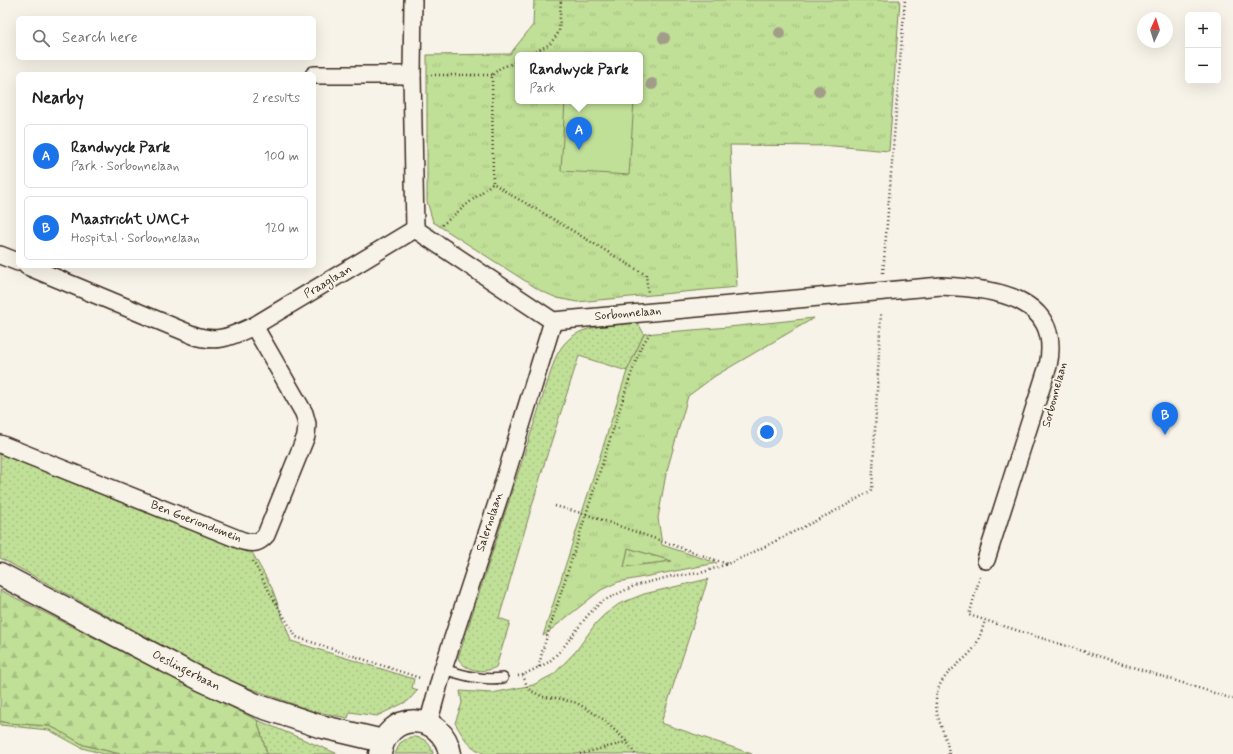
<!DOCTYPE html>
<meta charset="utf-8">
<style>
:root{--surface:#fff;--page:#f2f2f2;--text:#222;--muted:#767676;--line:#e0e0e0;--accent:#1a73e8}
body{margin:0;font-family:Mynerve,sans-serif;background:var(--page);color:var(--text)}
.controls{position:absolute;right:12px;top:12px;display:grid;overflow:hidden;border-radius:6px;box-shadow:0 4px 16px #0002}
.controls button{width:36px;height:36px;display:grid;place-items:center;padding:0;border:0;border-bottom:1px solid var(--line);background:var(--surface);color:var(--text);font:20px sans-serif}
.compass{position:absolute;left:1137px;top:12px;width:36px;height:36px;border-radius:50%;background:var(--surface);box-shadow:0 4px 16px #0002;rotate:4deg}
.you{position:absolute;left:767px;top:432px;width:14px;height:14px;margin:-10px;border:3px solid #fff;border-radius:50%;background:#1a73e8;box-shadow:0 0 0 6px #1a73e833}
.badge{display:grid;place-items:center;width:26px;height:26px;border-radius:50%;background:var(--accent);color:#fff;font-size:13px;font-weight:700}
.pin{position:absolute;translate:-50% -33px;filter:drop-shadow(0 1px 2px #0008)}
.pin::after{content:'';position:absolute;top:21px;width:14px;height:12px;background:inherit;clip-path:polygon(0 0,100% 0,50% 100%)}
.popup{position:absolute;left:515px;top:52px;width:128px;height:52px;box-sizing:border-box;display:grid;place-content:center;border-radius:6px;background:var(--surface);filter:drop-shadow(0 1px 3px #0005);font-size:13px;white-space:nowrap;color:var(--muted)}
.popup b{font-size:15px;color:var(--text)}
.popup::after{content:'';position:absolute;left:50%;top:100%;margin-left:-8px;border:8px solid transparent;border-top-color:var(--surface)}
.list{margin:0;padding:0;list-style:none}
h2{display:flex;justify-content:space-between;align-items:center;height:52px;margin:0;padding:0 16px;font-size:17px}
h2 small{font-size:13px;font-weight:400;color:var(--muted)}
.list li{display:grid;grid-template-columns:26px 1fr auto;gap:12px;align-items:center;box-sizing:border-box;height:64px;margin:0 8px 8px;padding:0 8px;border:1px solid var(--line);border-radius:6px}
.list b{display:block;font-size:15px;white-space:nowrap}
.list p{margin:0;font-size:13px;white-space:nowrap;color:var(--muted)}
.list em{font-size:13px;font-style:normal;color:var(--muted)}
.icon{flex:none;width:22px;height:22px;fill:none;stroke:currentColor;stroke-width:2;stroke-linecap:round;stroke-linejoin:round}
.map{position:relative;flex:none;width:1233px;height:754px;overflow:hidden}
.search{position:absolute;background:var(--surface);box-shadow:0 4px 16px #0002;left:16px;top:16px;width:300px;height:44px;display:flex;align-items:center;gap:10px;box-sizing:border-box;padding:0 14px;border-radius:6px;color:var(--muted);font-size:15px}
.panel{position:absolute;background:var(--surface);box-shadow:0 4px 16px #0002;left:16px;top:72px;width:300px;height:196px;border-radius:6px}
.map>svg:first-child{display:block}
.grass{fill:url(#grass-dots);stroke:#7e845a}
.forest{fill:url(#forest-firs);stroke:#7e845a}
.park{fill:url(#park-tufts);stroke:#7e845a;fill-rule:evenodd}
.pitch{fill:#c0df97;stroke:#7e845a}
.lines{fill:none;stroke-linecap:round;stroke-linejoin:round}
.lane-casing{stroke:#3b2a1e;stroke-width:12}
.street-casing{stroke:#3b2a1e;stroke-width:20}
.secondary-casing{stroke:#3b2a1e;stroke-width:25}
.path{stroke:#3b2a1e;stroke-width:2.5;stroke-dasharray:1 3;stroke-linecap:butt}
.lane{stroke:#f7f3e8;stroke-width:9}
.street{stroke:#f7f3e8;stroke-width:17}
.secondary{stroke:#f7f3e8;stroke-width:22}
.tree{fill:#a29d89}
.labels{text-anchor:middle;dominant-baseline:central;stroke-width:4;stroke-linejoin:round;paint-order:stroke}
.street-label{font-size:12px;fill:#3b2a1e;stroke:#f7f3e8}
</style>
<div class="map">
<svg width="1233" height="754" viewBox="0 0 1233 754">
<defs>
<pattern id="grass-dots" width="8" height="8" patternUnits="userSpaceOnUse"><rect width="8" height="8" fill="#c0df97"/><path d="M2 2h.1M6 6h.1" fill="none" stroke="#a6c082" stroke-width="1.8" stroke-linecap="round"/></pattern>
<pattern id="forest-firs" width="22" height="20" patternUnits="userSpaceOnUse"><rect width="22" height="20" fill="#c0df97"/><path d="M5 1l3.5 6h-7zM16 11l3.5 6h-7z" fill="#a6c082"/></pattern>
<pattern id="park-tufts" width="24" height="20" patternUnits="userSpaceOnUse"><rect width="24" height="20" fill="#c0df97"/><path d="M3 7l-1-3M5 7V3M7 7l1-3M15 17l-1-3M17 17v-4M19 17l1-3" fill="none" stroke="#a6c082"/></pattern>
</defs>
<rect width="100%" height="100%" fill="#f7f3e8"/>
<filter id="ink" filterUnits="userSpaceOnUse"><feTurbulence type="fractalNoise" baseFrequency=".025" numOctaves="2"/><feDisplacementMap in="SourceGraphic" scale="8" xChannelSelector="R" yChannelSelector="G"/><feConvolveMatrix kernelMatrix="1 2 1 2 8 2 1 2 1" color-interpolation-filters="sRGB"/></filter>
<g filter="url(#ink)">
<g class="grass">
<path d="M638,323L644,334L627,371L579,356L546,458L499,618L510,622L496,667C485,674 464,671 458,658L555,359C571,322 603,327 638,323Z"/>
<path d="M0,449L249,547L272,588L291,641L414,679L412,688L418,690L408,701L377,716L350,712L348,718L312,711L225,679L0,558Z"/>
<path d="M708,579L661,723L752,754H485C468,747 464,738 455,723L462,703L460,691L492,693L533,685L554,674L576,651L596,623L604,615L619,604L644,594Z"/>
<path d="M257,720L338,754H267Z"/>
<path d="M0,721L8,723L49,726L56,729L84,745L120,754H104L82,748L49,730L0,725Z"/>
<path d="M410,737C422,736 431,742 433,754H395L400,743Z"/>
</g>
<g class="forest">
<path d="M628,548L673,561L624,567Z"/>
<path d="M0,590L257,720L267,754H120L84,745L56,729L49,726L8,723L0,721Z"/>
</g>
<g class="park">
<path d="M534,0H900L889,151L834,146L730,145L737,287L577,302L557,298L541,291L433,222L427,201V55L510,54L533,25ZM518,55H640V101H518Z"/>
<path d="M814,318L715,376L688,396L666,474L658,518L662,545L717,563L618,582L601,590L543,636L627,371L644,334L729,327ZM628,548L672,561L624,567Z"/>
</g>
<g class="pitch">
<path d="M568,52L619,55H568Z"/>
<path d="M565,101H634L629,175L561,171Z"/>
</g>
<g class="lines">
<defs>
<path id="lane" d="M443,669C463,675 481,681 503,678"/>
<g id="street">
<path d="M413,0L412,75L415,229"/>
<path d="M314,75H412"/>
<path d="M415,229L553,321L941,286C992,288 1063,296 1048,366L986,560"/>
<path d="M0,255L18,262"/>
<path d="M27,266L193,335C218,344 231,336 254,326L415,229"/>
<path d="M0,444L243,541C254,544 259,543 266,535L306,436L307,424L304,413L254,326"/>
<path d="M428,724L443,669L501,491L553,321"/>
</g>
<g id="secondary">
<path d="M0,574L202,680L256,705L319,726L383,741"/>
<path d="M380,754C386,710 443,711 450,754"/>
</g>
</defs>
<use href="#lane" class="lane-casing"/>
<use href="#street" class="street-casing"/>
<use href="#secondary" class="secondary-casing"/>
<g class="path">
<path d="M529,55L550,44L559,32L561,0"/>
<path d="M518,61L500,68L492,75L493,183L511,195L538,210L646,275L648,293"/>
<path d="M431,75H492"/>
<path d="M442,225L493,183"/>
<path d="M883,273L905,0"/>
<path d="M614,427L621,429"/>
<path d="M555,506L585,514L727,564"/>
<path d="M253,561L270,593L296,637L420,678"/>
<path d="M980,577L969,615L1233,699"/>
<path d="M539,667L542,652L629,380L641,347L650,333"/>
<path d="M523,675L528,689L543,697L557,698L577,703L603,719L627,742L635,754"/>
<path d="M518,676L523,675L549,662L562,649L588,615L601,602L611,597L634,586L672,576L701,573L727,564L746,556L845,506L872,490L881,312"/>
<path d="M580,754L627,742"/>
<path d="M949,754C947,735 935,719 936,700C937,678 955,668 969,654C978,645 981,632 985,621"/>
</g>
<use href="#lane" class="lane"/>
<use href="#street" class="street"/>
<use href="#secondary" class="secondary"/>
</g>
<g class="tree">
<circle cx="780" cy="33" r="6"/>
<circle cx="664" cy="38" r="6"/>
<circle cx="652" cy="84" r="6"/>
<circle cx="819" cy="91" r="6"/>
</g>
</g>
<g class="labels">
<g class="street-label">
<text transform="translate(328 282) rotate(-31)">Praaglaan</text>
<text transform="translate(628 314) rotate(-5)">Sorbonnelaan</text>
<text transform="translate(1055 395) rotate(-75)">Sorbonnelaan</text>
<text transform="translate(196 522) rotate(21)">Ben Goeriondomein</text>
<text transform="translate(490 522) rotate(-72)">Salernolaan</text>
<text transform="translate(186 671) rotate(27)">Oeslingerbaan</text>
</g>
</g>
</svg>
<div class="controls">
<button>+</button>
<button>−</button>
</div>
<svg class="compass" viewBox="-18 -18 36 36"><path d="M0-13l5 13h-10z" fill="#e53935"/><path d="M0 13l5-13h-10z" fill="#767676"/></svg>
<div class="you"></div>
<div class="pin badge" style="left:579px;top:150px">A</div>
<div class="popup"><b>Randwyck Park</b>Park</div>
<div class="pin badge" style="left:1165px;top:435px">B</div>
<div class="search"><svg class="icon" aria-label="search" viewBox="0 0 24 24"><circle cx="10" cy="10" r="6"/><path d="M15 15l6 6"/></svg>Search here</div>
<section class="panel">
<h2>Nearby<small>2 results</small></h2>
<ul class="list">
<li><span class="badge">A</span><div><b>Randwyck Park</b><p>Park · Sorbonnelaan</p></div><em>100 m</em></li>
<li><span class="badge">B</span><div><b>Maastricht UMC+</b><p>Hospital · Sorbonnelaan</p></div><em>120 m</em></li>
</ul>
</section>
</div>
